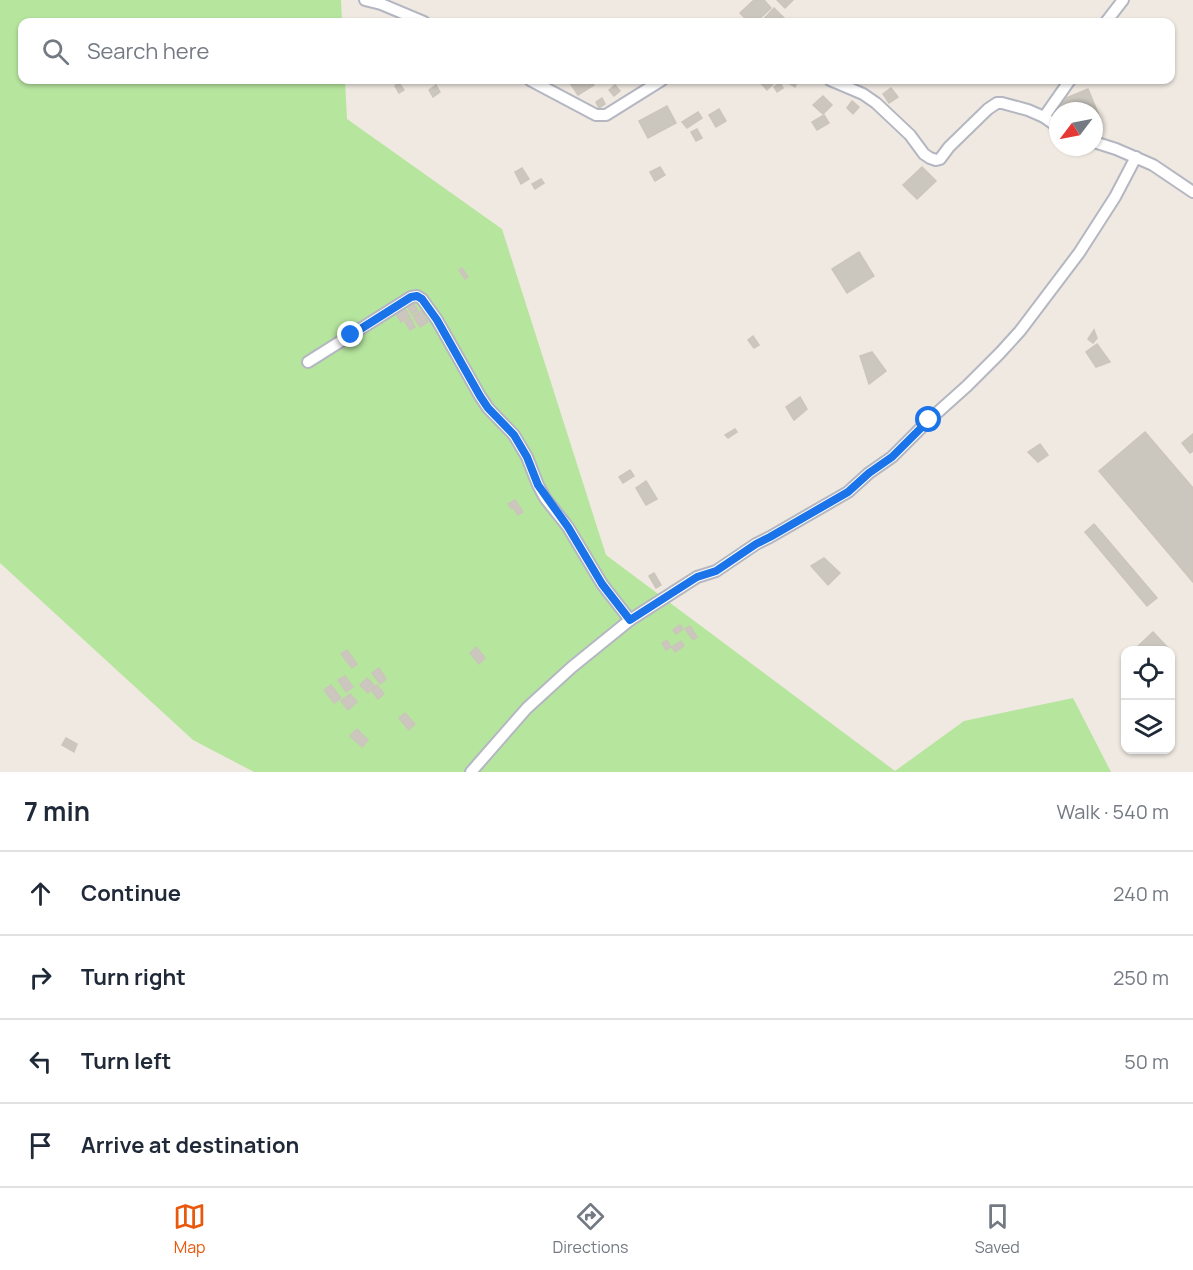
<!DOCTYPE html>
<meta charset="utf-8">
<style>
:root{--surface:#fff;--page:#f6f6f7;--text:#1f2937;--muted:#747a83;--line:#e0e1e3;--accent:#ea580c}
body{margin:0;font-family:Manrope,sans-serif;background:var(--page);color:var(--text)}
.controls{position:absolute;right:18px;bottom:18px;display:grid;overflow:hidden;border-radius:12px;box-shadow:0 2px 4px #0004}
.controls button{width:54px;height:54px;display:grid;place-items:center;padding:0;border:0;border-bottom:2px solid var(--line);background:var(--surface);color:var(--text);font:30px sans-serif}
.compass{position:absolute;left:1049px;top:102px;width:54px;height:54px;border-radius:50%;background:var(--surface);box-shadow:0 2px 4px #0004;rotate:238deg}
.stop{position:absolute;width:18px;height:18px;margin:-14px;border:4px solid #1a73e8;border-radius:50%;background:#fff}
.stop.end{background:#1a73e8;border-color:#fff;box-shadow:0 2px 6px #0008}
.list{margin:0;padding:0;list-style:none}
h2{display:flex;justify-content:space-between;align-items:center;height:78px;margin:0;padding:0 24px;font-size:26px}
h2 small{font-size:20px;font-weight:400;color:var(--muted)}
.list li{display:grid;grid-template-columns:39px 1fr auto;gap:18px;align-items:center;box-sizing:border-box;height:84px;padding:0 24px;border-top:2px solid var(--line)}
.list b{display:block;font-size:22px;white-space:nowrap}
.list em{font-size:20px;font-style:normal;color:var(--muted)}
.icon{flex:none;width:33px;height:33px;fill:none;stroke:currentColor;stroke-width:2;stroke-linecap:round;stroke-linejoin:round}
.map{position:relative;flex:none;width:1193px;height:772px;overflow:hidden}
.search{position:absolute;background:var(--surface);box-shadow:0 2px 4px #0004;left:18px;right:18px;top:18px;height:66px;display:flex;align-items:center;gap:15px;box-sizing:border-box;padding:0 21px;border-radius:12px;color:var(--muted);font-size:22px}
.sheet{height:414px;background:var(--surface)}
nav{display:flex;justify-content:space-around;align-items:center;box-sizing:border-box;height:84px;border-top:2px solid var(--line);background:var(--surface);font-size:16px;color:var(--muted)}
nav a{display:grid;justify-items:center;gap:3px}
nav .on{color:var(--accent)}
.map>svg:first-child{display:block}
.green{fill:#b6e59e}
.building{fill:#cbc7bf;stroke:#cbc5ba;stroke-width:1.5}
.lines{fill:none;stroke-linecap:round;stroke-linejoin:round}
.minor-casing{stroke:#b4b7c1;stroke-width:14}
.minor{stroke:#fff;stroke-width:10}
.route{stroke:#1a73e8;stroke-width:8}
</style>
<div class="map">
<svg width="1193" height="772" viewBox="0 0 1193 772">
<rect width="100%" height="100%" fill="#efe9e1"/>
<path class="green" d="M0,0H341L342,22H22V80H345L347,119L502,229L606,555L895,771L964,721L1073,698L1111,772H254L193,740L0,563Z"/>
<g class="building">
<path d="M754,0H764L771,8L756,22H749L740,13Z"/>
<path d="M777,0H793L785,8Z"/>
<path d="M774,8L787,21L786,22H761Z"/>
<path d="M576,80H590L594,85L578,95L570,83Z"/>
<path d="M761,80H769L773,84L767,90L759,81Z"/>
<path d="M792,80H798L795,87L790,84Z"/>
<path d="M399,83L404,90L399,93L395,86Z"/>
<path d="M780,83L783,88L777,92L774,87Z"/>
<path d="M436,85L440,92L433,97L429,90Z"/>
<path d="M615,85L620,91L614,96L609,90Z"/>
<path d="M891,88L898,97L889,103L883,94Z"/>
<path d="M1088,89L1100,118L1094,121V111H1063L1059,101Z"/>
<path d="M823,96L832,105L823,114L813,105Z"/>
<path d="M602,98L605,104L599,108L596,102Z"/>
<path d="M852,101L859,107L853,114L847,108Z"/>
<path d="M667,106L676,123L648,138L639,121Z"/>
<path d="M719,109L726,121L716,127L709,115Z"/>
<path d="M698,112L702,118L687,128L682,122Z"/>
<path d="M824,115L829,123L817,130L812,122Z"/>
<path d="M697,129L702,138L696,141L691,132Z"/>
<path d="M660,167L665,175L655,181L650,172Z"/>
<path d="M922,167L936,181L917,199L903,185Z"/>
<path d="M522,168L529,179L521,184L515,172Z"/>
<path d="M541,179L544,183L535,189L532,184Z"/>
<path d="M859,252L874,276L847,293L832,269Z"/>
<path d="M462,268L468,277L465,279L459,270Z"/>
<path d="M412,301L418,311L412,314L406,304Z"/>
<path d="M403,305L410,317L401,322L394,311Z"/>
<path d="M421,311L428,322L420,327L413,316Z"/>
<path d="M411,319L415,327L410,330L405,322Z"/>
<path d="M1094,330L1097,338L1093,343L1088,339Z"/>
<path d="M753,336L759,345L754,348L748,340Z"/>
<path d="M1097,344L1110,362L1096,367L1086,352Z"/>
<path d="M872,352L886,371L869,384L860,356Z"/>
<path d="M800,397L807,409L794,420L786,407Z"/>
<path d="M735,429L737,432L728,438L725,435Z"/>
<path d="M1145,432L1193,488V582L1099,471Z"/>
<path d="M1193,434V451L1190,453L1182,443Z"/>
<path d="M1040,444L1048,455L1038,462L1028,452Z"/>
<path d="M630,470L634,476L623,483L619,477Z"/>
<path d="M646,481L657,499L646,505L636,488Z"/>
<path d="M515,500L523,512L518,515L513,507L511,508L508,504Z"/>
<path d="M1094,524L1157,598L1147,606L1085,532Z"/>
<path d="M824,558L840,573L828,585L811,566Z"/>
<path d="M654,573L661,585L656,588L649,576Z"/>
<path d="M680,625L683,629L676,634L673,630Z"/>
<path d="M690,626L697,637L693,640L685,629Z"/>
<path d="M1153,632L1170,650H1134Z"/>
<path d="M667,640L671,647L666,650L662,643Z"/>
<path d="M681,641L684,646L675,652L672,647Z"/>
<path d="M476,647L485,658L479,664L470,653Z"/>
<path d="M347,650L357,664L352,668L341,654Z"/>
<path d="M379,668L386,679L380,684L372,673Z"/>
<path d="M345,676L353,687L346,692L338,680Z"/>
<path d="M367,678L375,686L368,693L360,685Z"/>
<path d="M331,685L341,698L334,703L324,690Z"/>
<path d="M377,685L384,694L378,699L372,691Z"/>
<path d="M350,694L357,702L348,710L341,701Z"/>
<path d="M405,713L415,724L409,730L399,718Z"/>
<path d="M357,729L368,740L362,747L350,736Z"/>
<path d="M66,738L77,744L74,752L62,745Z"/>
</g>
<g class="lines">
<defs>
<g id="minor">
<path d="M365,0L381,4L424,22"/>
<path d="M1106,22L1123,0"/>
<path d="M530,80L596,115H606L662,80"/>
<path d="M830,80L863,94L876,103L910,135L924,154L930,158L936,160L940,159L949,147L988,109L997,103H1002L1028,110L1044,117L1070,80"/>
<path d="M1044,117L1058,127"/>
<path d="M1094,142L1116,149L1153,165L1193,192"/>
<path d="M308,362L411,297L417,296L422,299L437,320L480,396L488,408L514,435L527,457L538,485L545,498L568,527L602,584L630,620"/>
<path d="M471,772L527,708L572,667L630,620L697,577L716,571L756,544L770,537L848,492L869,473L892,457L929,420L967,386L1000,353L1020,331L1079,253L1115,197L1136,157"/>
</g>
</defs>
<use href="#minor" class="minor-casing"/>
<use href="#minor" class="minor"/>
</g>
<g class="lines">
<path class="route" d="M351,335L411,297L417,296L422,299L437,320L480,396L488,408L514,435L527,457L538,485L568,527L602,584L630,620L697,577L716,571L756,544L770,537L848,492L869,473L892,457L929,420"/>
</g>
</svg>
<div class="controls">
<button><svg class="icon" aria-label="locate" viewBox="0 0 24 24"><circle cx="12" cy="12" r="6"/><path d="M12 2v4M12 18v4M2 12h4M18 12h4"/></svg></button>
<button><svg class="icon" aria-label="layers" viewBox="0 0 24 24"><path d="M12 4l9 5-9 5-9-5zM3 14l9 5 9-5"/></svg></button>
</div>
<svg class="compass" viewBox="-18 -18 36 36"><path d="M0-13l5 13h-10z" fill="#e53935"/><path d="M0 13l5-13h-10z" fill="#747a83"/></svg>
<div class="stop" style="left:929px;top:420px"></div>
<div class="stop end" style="left:351px;top:335px"></div>
<div class="search"><svg class="icon" aria-label="search" viewBox="0 0 24 24"><circle cx="10" cy="10" r="6"/><path d="M15 15l6 6"/></svg>Search here</div>
</div>
<section class="sheet">
<h2>7 min<small>Walk · 540 m</small></h2>
<ul class="list">
<li><svg class="icon" aria-label="ahead" viewBox="0 0 24 24"><path d="M12 20V5M6 11l6-6 6 6"/></svg><div><b>Continue</b></div><em>240 m</em></li>
<li><svg class="icon" aria-label="right" viewBox="0 0 24 24"><path d="M7 20v-9h11M14 6l5 5-5 5"/></svg><div><b>Turn right</b></div><em>250 m</em></li>
<li><svg class="icon" aria-label="left" viewBox="0 0 24 24"><path d="M17 20v-9H6M10 6l-5 5 5 5"/></svg><div><b>Turn left</b></div><em>50 m</em></li>
<li><svg class="icon" aria-label="arrive" viewBox="0 0 24 24"><path d="M6 21V4h12l-3 4 3 4H6"/></svg><div><b>Arrive at destination</b></div></li>
</ul>
</section>
<nav>
<a class="on"><svg class="icon" aria-label="map" viewBox="0 0 24 24"><path d="M3 6l6-2 6 2 6-2v14l-6 2-6-2-6 2zM9 4v14M15 6v14"/></svg>Map</a>
<a><svg class="icon" aria-label="directions" viewBox="0 0 24 24"><path d="M12 3l9 9-9 9-9-9zM9 14v-3h6M13 9l2 2-2 2"/></svg>Directions</a>
<a><svg class="icon" aria-label="saved" viewBox="0 0 24 24"><path d="M7 4h10v16l-5-4-5 4z"/></svg>Saved</a>
</nav>
